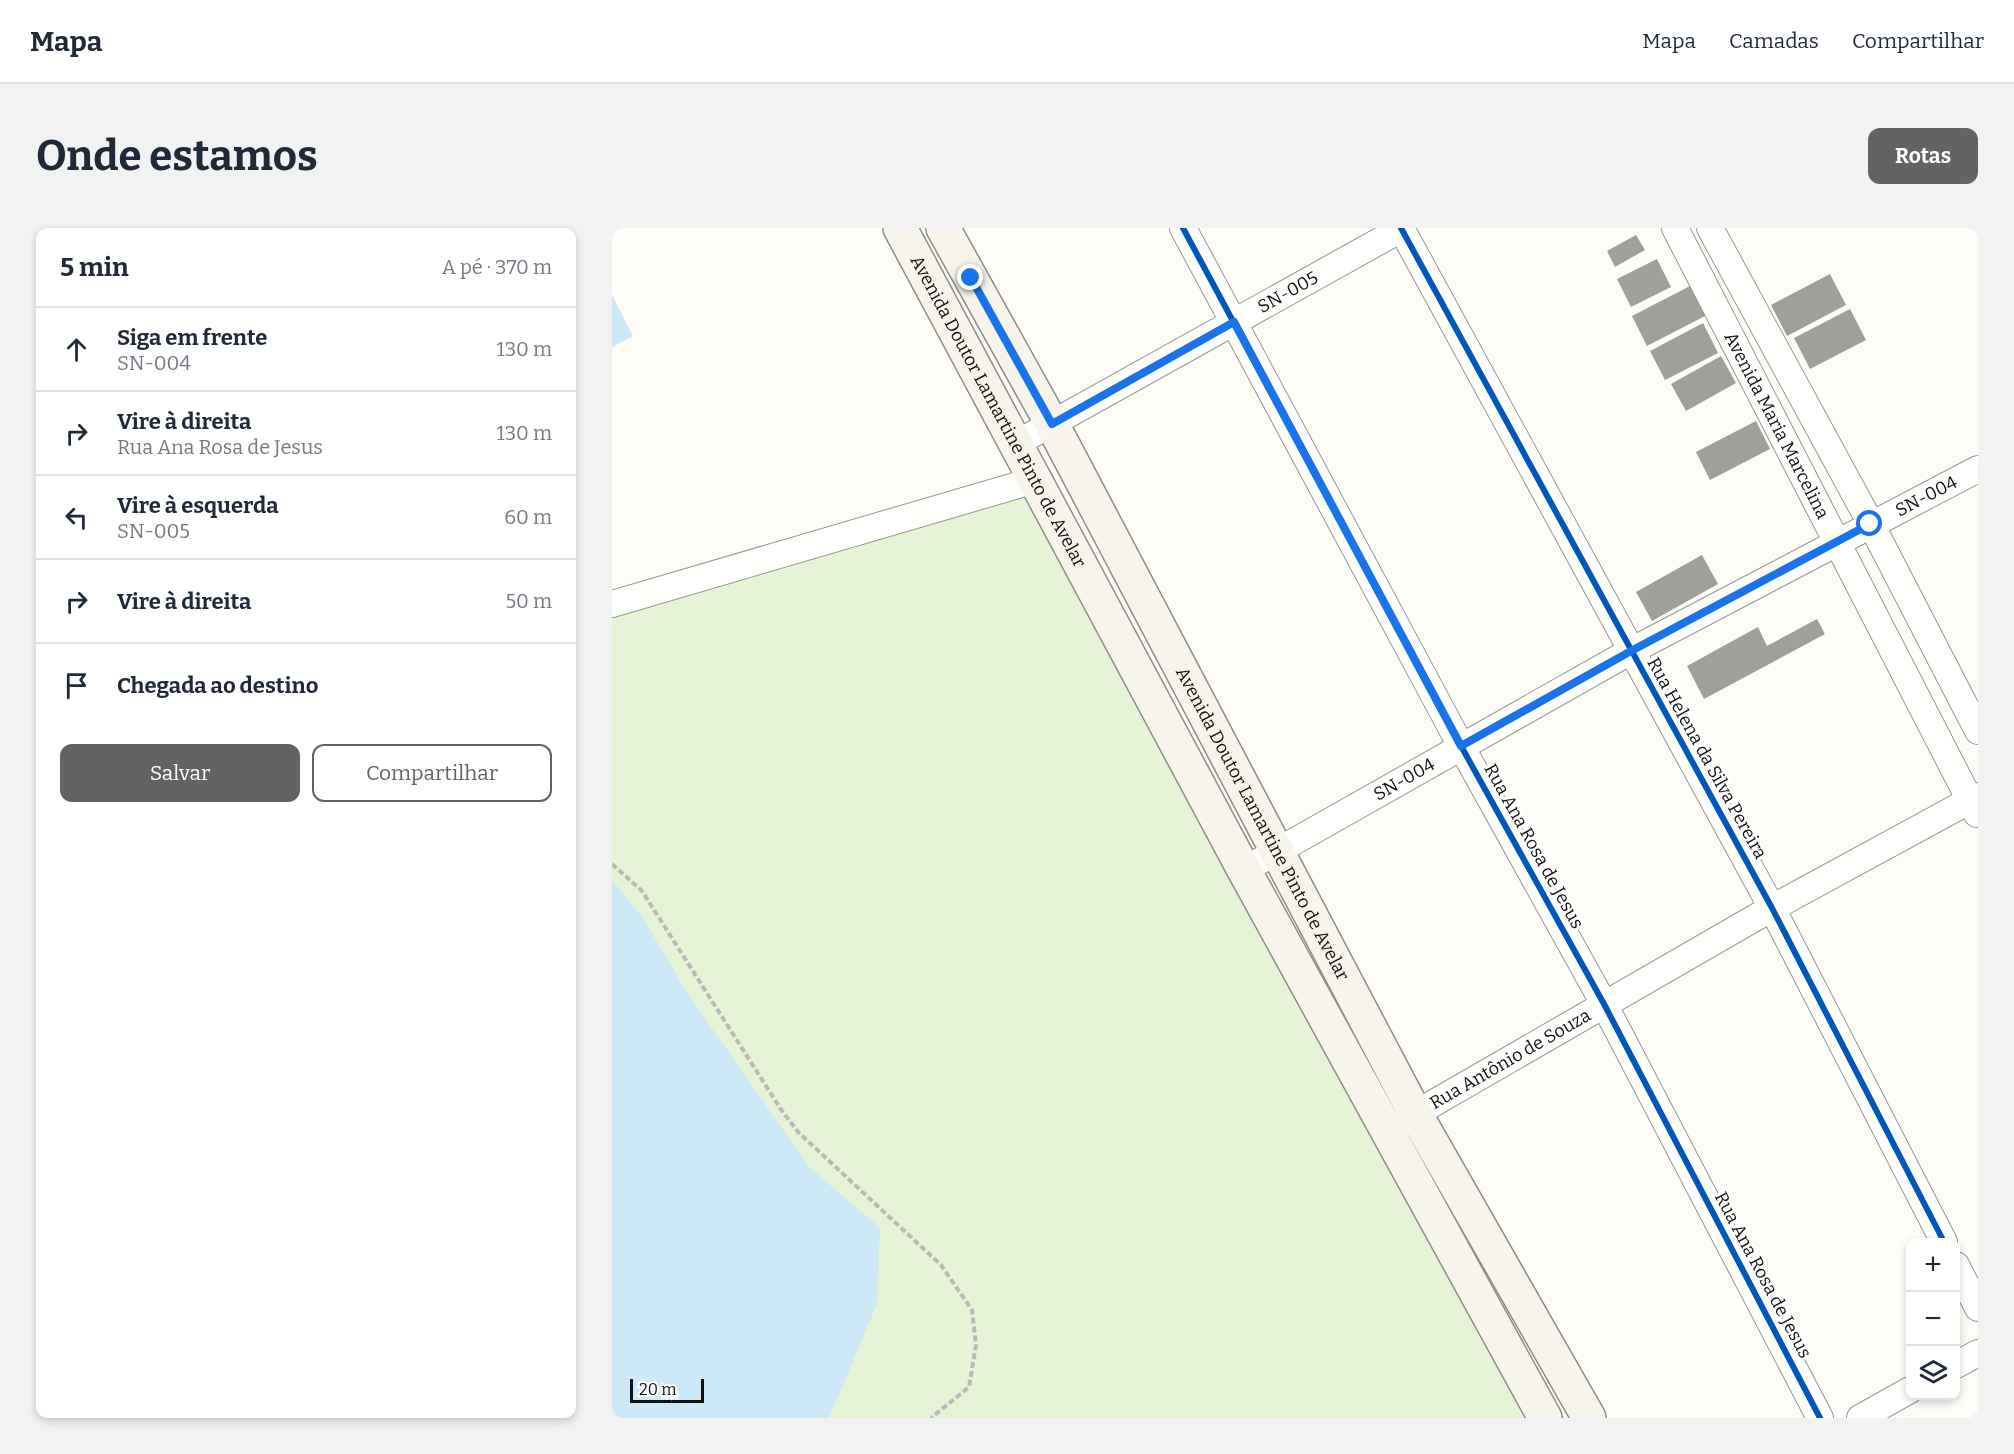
<!DOCTYPE html>
<html lang="pt">
<meta charset="utf-8">
<style>
:root{--surface:#fff;--page:#f2f2f3;--text:#1f2937;--muted:#747a83;--line:#e0e1e3;--accent:#646362}
body{margin:0;font-family:Bitter,serif;background:var(--page);color:var(--text)}
.controls{position:absolute;right:18px;bottom:18px;display:grid;overflow:hidden;border-radius:12px;box-shadow:0 3px 9px #0003}
.controls button{width:54px;height:54px;display:grid;place-items:center;padding:0;border:0;border-bottom:2px solid var(--line);background:var(--surface);color:var(--text);font:30px sans-serif}
.scale{position:absolute;left:18px;bottom:15px;width:74px;box-sizing:border-box;padding-left:6px;border:3px solid #111;border-top:0;font-size:16px;line-height:21px;white-space:nowrap;color:#111;-webkit-text-stroke:4px #fff;paint-order:stroke}
.stop{position:absolute;width:18px;height:18px;margin:-14px;border:4px solid #1a73e8;border-radius:50%;background:#fff}
.stop.end{background:#1a73e8;border-color:#fff;box-shadow:0 2px 6px #0008}
.list{margin:0;padding:0;list-style:none}
h2{display:flex;justify-content:space-between;align-items:center;height:78px;margin:0;padding:0 24px;font-size:26px}
h2 small{font-size:20px;font-weight:400;color:var(--muted)}
.list li{display:grid;grid-template-columns:39px 1fr auto;gap:18px;align-items:center;box-sizing:border-box;height:84px;padding:0 24px;border-top:2px solid var(--line)}
.list b{display:block;font-size:22px;white-space:nowrap}
.list p{margin:0;font-size:20px;white-space:nowrap;color:var(--muted)}
.list em{font-size:20px;font-style:normal;color:var(--muted)}
.actions{display:flex;gap:12px;padding:18px 24px}
.actions a{flex:1;padding:14px 0;border:2px solid var(--accent);border-radius:12px;text-align:center;font-size:21px;color:var(--accent)}
.actions .main{background:var(--accent);color:#fff}
.icon{flex:none;width:33px;height:33px;fill:none;stroke:currentColor;stroke-width:2;stroke-linecap:round;stroke-linejoin:round}
.map{position:relative;flex:none;width:1366px;height:1190px;overflow:hidden;border-radius:12px}
header{display:flex;align-items:center;gap:36px;box-sizing:border-box;height:84px;padding:0 30px;background:var(--surface);border-bottom:2px solid var(--line)}
header strong{font-size:28px}
nav{display:flex;gap:33px;margin-inline-start:auto;font-size:21px}
.intro{display:flex;align-items:center;justify-content:space-between;box-sizing:border-box;height:144px;padding:0 36px}
h1{margin:0;font-size:42px}
.button{padding:15px 27px;border-radius:12px;background:var(--accent);color:#fff;font-size:21px;font-weight:700}
main{display:flex;gap:36px;padding:0 36px}
aside{flex:1;background:var(--surface);border-radius:12px;box-shadow:0 3px 9px #0003}
.map>svg:first-child{display:block}
.green{fill:#e7f3d7}
.water{fill:#cde8f7}
.building{fill:#a19f9c}
.lines{fill:none;stroke-linecap:round;stroke-linejoin:round}
.street-casing{stroke:#979795;stroke-width:28}
.secondary-casing{stroke:#8e8d8b;stroke-width:36}
.path{stroke:#b9b9b8;stroke-width:4;stroke-dasharray:6 3;stroke-linecap:butt}
.street{stroke:#fffffe;stroke-width:26}
.secondary{stroke:#f6f4eb;stroke-width:33}
.cycleway-casing{stroke:#fff;stroke-width:10}
.cycleway{stroke:#0057b8;stroke-width:6}
.route{stroke:#1a73e8;stroke-width:8}
.labels{text-anchor:middle;dominant-baseline:central;stroke-width:6;stroke-linejoin:round;paint-order:stroke}
.street-label{font-size:18px;fill:#111;stroke:#fff}
</style>
<header>
<strong>Mapa</strong>
<nav><a>Mapa</a><a>Camadas</a><a>Compartilhar</a></nav>
</header>
<div class="intro"><h1>Onde estamos</h1><a class="button">Rotas</a></div>
<main>
<aside>
<h2>5 min<small>A pé · 370 m</small></h2>
<ul class="list">
<li><svg class="icon" aria-label="ahead" viewBox="0 0 24 24"><path d="M12 20V5M6 11l6-6 6 6"/></svg><div><b>Siga em frente</b><p>SN-004</p></div><em>130 m</em></li>
<li><svg class="icon" aria-label="right" viewBox="0 0 24 24"><path d="M7 20v-9h11M14 6l5 5-5 5"/></svg><div><b>Vire à direita</b><p>Rua Ana Rosa de Jesus</p></div><em>130 m</em></li>
<li><svg class="icon" aria-label="left" viewBox="0 0 24 24"><path d="M17 20v-9H6M10 6l-5 5 5 5"/></svg><div><b>Vire à esquerda</b><p>SN-005</p></div><em>60 m</em></li>
<li><svg class="icon" aria-label="right" viewBox="0 0 24 24"><path d="M7 20v-9h11M14 6l5 5-5 5"/></svg><div><b>Vire à direita</b></div><em>50 m</em></li>
<li><svg class="icon" aria-label="arrive" viewBox="0 0 24 24"><path d="M6 21V4h12l-3 4 3 4H6"/></svg><div><b>Chegada ao destino</b></div></li>
</ul>
<div class="actions"><a class="main">Salvar</a><a>Compartilhar</a></div>
</aside>
<div class="map">
<svg width="1366" height="1190" viewBox="0 0 1366 1190">
<rect width="100%" height="100%" fill="#fdfcf7"/>
<path class="green" d="M428,262L933,1190H0V383Z"/>
<g class="water">
<path d="M0,67L21,108L0,119Z"/>
<path d="M0,652L31,690L76,766L197,939L268,1000L265,1076L217,1190H0Z"/>
</g>
<g class="building">
<path d="M1024,7L1033,22L1003,39L995,23Z"/>
<path d="M1045,31L1059,59L1019,79L1005,51Z"/>
<path d="M1218,46L1234,77L1175,108L1159,77Z"/>
<path d="M1078,58L1093,88L1035,118L1020,88Z"/>
<path d="M1238,81L1254,112L1198,141L1182,110Z"/>
<path d="M1091,95L1106,125L1053,152L1038,123Z"/>
<path d="M1109,128L1124,155L1074,183L1059,156Z"/>
<path d="M1144,193L1158,221L1098,252L1084,224Z"/>
<path d="M1090,327L1106,356L1040,393L1024,364Z"/>
<path d="M1205,391L1213,406L1092,471L1075,438L1146,399L1155,418Z"/>
</g>
<g class="lines">
<defs>
<g id="street">
<path d="M571,0L849,518L992,776L1208,1190"/>
<path d="M789,0L1160,680L1332,1014"/>
<path id="s1" d="M1063,0L1365,586"/>
<path d="M1098,0L1259,296L1366,503"/>
<path id="s2" d="M405,215L791,0"/>
<path d="M0,376L423,252"/>
<path id="s3" d="M632,642L1019,423L1366,241"/>
<path id="s4" d="M789,894L1160,680L1366,568"/>
<path d="M1344,1037L1366,1080"/>
<path d="M1344,1137L1366,1125"/>
<path d="M1248,1190L1298,1162"/>
</g>
<g id="secondary">
<path id="s5" d="M288,0L632,642L933,1190"/>
<path id="s6" d="M331,0L440,196L804,887L977,1190"/>
</g>
</defs>
<use href="#street" class="street-casing"/>
<use href="#secondary" class="secondary-casing"/>
<path class="path" d="M0,636L30,663L168,880L186,904L329,1037L360,1082L364,1117L357,1159L319,1190"/>
<use href="#street" class="street"/>
<use href="#secondary" class="secondary"/>
<defs>
<g id="cycleway">
<path d="M571,0L849,518L992,776L1208,1190"/>
<path d="M789,0L1160,680L1332,1014"/>
</g>
</defs>
<use href="#cycleway" class="cycleway-casing"/>
<use href="#cycleway" class="cycleway"/>
</g>
<g class="lines">
<path class="route" d="M359,50L440,196L622,94L849,518L1019,423L1258,296"/>
</g>
<g class="labels">
<g class="street-label">
<text stroke="none"><textPath href="#s2" startOffset="310">SN-005</textPath></text>
<text stroke="none"><textPath href="#s5" startOffset="208">Avenida Doutor Lamartine Pinto de Avelar</textPath></text>
<text stroke="none"><textPath href="#s1" startOffset="222">Avenida Maria Marcelina</textPath></text>
<text stroke="none"><textPath href="#s3" startOffset="778">SN-004</textPath></text>
<text transform="translate(1095 530) rotate(61)">Rua Helena da Silva Pereira</text>
<text stroke="none"><textPath href="#s3" startOffset="184">SN-004</textPath></text>
<text stroke="none"><textPath href="#s6" startOffset="676">Avenida Doutor Lamartine Pinto de Avelar</textPath></text>
<text transform="translate(922 618) rotate(61)">Rua Ana Rosa de Jesus</text>
<text stroke="none"><textPath href="#s4" startOffset="126">Rua Antônio de Souza</textPath></text>
<text transform="translate(1151 1047) rotate(62)">Rua Ana Rosa de Jesus</text>
</g>
</g>
</svg>
<div class="controls">
<button>+</button>
<button>−</button>
<button><svg class="icon" aria-label="layers" viewBox="0 0 24 24"><path d="M12 4l9 5-9 5-9-5zM3 14l9 5 9-5"/></svg></button>
</div>
<div class="scale">20 m</div>
<div class="stop" style="left:1258px;top:296px"></div>
<div class="stop end" style="left:359px;top:50px"></div>
</div>
</main>
